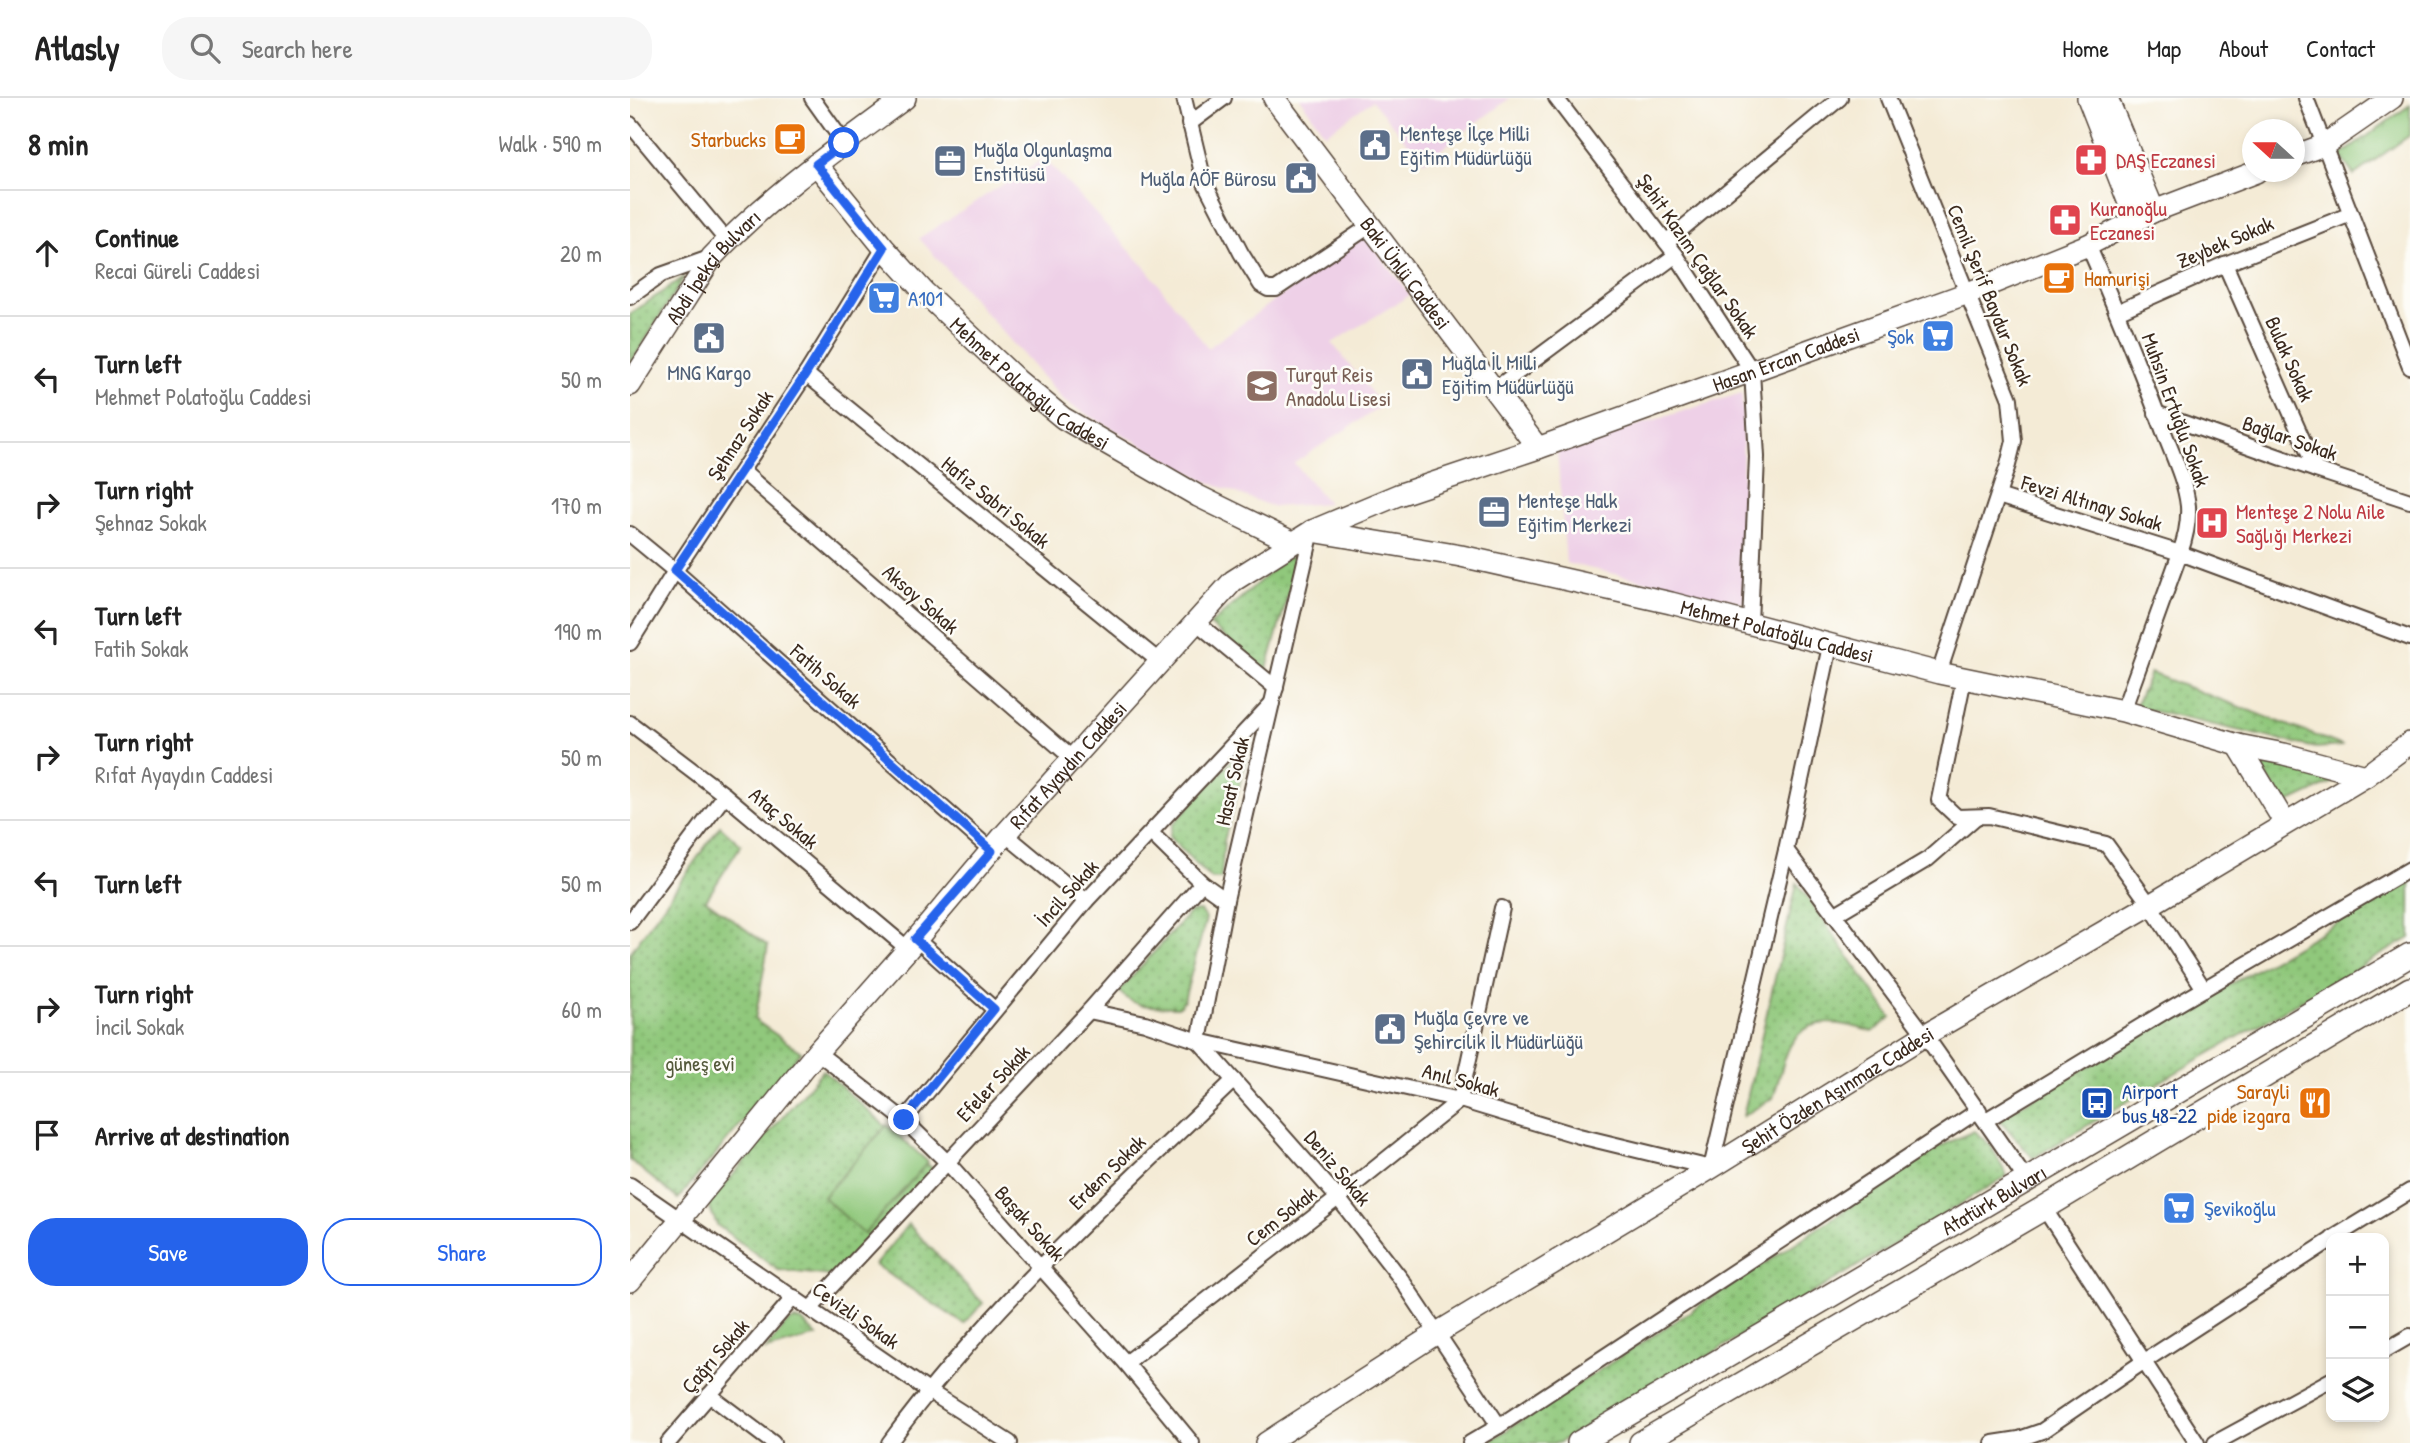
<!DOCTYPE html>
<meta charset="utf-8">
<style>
:root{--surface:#fff;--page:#f6f6f6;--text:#222;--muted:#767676;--line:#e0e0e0;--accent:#2563eb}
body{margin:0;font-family:"Patrick Hand",sans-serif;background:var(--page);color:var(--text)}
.controls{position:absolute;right:21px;bottom:21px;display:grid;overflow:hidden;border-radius:14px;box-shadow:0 4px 10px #0003}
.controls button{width:63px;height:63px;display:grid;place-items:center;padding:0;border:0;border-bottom:2px solid var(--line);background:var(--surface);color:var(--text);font:35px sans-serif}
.compass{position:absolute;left:1612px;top:21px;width:63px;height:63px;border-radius:50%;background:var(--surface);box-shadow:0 4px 10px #0003;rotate:291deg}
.stop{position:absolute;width:21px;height:21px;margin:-16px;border:5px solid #2563eb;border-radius:50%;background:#fff}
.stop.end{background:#2563eb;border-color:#fff;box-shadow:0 2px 7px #0008}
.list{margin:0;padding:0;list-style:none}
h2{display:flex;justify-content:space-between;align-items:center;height:91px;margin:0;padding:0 28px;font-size:30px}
h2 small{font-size:23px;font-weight:400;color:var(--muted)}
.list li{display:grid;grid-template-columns:46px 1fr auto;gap:21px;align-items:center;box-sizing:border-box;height:126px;padding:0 28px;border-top:2px solid var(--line)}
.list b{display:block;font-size:26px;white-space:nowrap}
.list p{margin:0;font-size:23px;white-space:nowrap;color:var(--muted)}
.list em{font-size:23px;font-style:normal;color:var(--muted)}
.actions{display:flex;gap:14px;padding:21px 28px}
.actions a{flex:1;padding:16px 0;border:2px solid var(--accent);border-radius:28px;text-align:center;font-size:24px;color:var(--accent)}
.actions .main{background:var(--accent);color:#fff}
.icon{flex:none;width:38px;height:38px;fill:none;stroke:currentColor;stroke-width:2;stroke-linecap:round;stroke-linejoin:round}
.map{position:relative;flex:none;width:1780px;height:1345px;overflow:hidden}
header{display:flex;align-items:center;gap:42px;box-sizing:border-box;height:98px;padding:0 35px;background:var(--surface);border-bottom:2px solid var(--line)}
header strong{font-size:33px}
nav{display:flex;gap:38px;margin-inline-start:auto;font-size:24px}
.search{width:490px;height:63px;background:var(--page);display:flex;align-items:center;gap:18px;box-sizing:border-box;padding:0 24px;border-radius:28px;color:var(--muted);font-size:26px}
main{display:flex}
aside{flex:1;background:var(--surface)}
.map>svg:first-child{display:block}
.built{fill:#eed0e7}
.grass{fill:url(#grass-tufts);stroke:#66794c;stroke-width:2}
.park{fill:url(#park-dots);stroke:#66794c;stroke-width:2}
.garden{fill:#90c87b;stroke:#66794c;stroke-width:2}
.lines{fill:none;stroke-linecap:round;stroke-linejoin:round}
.street-casing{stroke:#57473a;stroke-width:18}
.secondary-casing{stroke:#57473a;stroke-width:24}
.primary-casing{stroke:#57473a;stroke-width:26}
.street{stroke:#fff;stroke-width:14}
.secondary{stroke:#fff;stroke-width:21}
.primary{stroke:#fff;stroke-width:23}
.route{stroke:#2563eb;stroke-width:9}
.labels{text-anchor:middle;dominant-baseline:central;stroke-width:5;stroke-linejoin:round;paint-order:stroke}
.service-label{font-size:21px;fill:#4e5e75;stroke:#fdfcf7;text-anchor:start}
.food-label{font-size:21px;fill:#c56008;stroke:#fdfcf7;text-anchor:end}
.health-label{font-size:21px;fill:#be3a42;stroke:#fdfcf7;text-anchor:start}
.street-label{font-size:21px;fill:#3b2a1e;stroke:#fdfcf7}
.shop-label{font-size:21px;fill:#366cbe;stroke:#fdfcf7;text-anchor:start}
.education-label{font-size:21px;fill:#785e54;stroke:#fdfcf7;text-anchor:start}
.park-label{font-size:21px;fill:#54593a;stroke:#fdfcf7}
.transit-label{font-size:21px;fill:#164399;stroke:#fdfcf7;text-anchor:start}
</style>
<header>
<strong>Atlasly</strong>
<div class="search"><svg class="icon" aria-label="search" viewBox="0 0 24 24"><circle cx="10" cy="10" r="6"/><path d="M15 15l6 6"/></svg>Search here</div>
<nav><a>Home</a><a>Map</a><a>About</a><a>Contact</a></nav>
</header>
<main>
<aside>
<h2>8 min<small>Walk · 590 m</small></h2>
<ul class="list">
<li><svg class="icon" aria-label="ahead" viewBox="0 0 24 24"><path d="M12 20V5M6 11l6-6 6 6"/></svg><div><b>Continue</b><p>Recai Güreli Caddesi</p></div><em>20 m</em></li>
<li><svg class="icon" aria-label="left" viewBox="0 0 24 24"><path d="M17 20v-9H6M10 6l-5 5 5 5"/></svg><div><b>Turn left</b><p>Mehmet Polatoğlu Caddesi</p></div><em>50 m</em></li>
<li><svg class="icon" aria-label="right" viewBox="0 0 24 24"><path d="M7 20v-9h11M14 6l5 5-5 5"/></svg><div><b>Turn right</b><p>Şehnaz Sokak</p></div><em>170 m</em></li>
<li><svg class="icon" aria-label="left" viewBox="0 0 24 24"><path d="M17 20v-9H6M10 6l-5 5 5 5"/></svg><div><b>Turn left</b><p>Fatih Sokak</p></div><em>190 m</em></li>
<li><svg class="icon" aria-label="right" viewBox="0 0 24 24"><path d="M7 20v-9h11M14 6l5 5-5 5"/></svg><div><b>Turn right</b><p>Rıfat Ayaydın Caddesi</p></div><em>50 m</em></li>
<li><svg class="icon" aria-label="left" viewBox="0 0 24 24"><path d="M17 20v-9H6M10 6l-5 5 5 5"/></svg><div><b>Turn left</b></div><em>50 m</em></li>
<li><svg class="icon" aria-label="right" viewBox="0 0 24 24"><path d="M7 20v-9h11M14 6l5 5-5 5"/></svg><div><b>Turn right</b><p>İncil Sokak</p></div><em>60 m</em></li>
<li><svg class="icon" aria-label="arrive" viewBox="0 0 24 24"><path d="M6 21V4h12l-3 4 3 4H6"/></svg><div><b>Arrive at destination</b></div></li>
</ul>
<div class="actions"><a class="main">Save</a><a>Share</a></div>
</aside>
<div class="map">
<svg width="1780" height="1345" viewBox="0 0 1780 1345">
<defs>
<pattern id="grass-tufts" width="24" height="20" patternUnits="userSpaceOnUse" patternTransform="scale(1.75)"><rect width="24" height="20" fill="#90c87b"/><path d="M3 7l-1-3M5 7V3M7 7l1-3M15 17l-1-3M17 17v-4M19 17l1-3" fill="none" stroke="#77a364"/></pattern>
<pattern id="park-dots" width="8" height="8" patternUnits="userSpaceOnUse" patternTransform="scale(1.75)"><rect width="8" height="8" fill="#90c87b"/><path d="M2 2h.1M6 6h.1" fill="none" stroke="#77a364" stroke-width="1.8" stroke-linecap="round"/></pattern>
</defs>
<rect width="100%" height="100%" fill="#fdfcf7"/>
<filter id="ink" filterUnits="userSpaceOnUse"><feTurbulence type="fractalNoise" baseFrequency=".0143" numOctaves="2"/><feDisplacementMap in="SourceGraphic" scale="14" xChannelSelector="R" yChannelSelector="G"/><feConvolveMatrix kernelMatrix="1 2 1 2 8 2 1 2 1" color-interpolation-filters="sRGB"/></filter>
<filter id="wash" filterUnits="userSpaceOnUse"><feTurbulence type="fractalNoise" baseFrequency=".00686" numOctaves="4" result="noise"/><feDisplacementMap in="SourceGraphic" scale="28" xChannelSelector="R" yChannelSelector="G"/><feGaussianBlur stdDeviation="1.57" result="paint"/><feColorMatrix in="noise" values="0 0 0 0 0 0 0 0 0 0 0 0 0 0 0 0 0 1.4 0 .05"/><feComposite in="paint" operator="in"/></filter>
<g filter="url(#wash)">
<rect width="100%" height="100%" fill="#f4ebd6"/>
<g class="built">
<path d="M670,0H880L794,64L742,3L695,36Z"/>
<path d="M414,60L515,169L578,250L735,138L780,197L702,245L752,308L664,365L698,405L643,409L578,384L435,304L289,140Z"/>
<path d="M1112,295L1114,505L936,465L927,352Z"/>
</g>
<g class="grass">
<path d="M1780,7V37L1724,77L1710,58Z"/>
<path d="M164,1222L172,1223L187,1238L136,1252L155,1227Z"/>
</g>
<g class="park">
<path d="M54,179L0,267V216Z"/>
<path d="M670,455L636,574L580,527L654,462Z"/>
<path d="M1520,575L1713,648L1686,650L1505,609Z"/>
<path d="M621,645L594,743L591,781H581L539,739L543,726L615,648Z"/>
<path d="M1631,662L1700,673L1704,677L1701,685L1656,706L1631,669Z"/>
<path d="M90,728L111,747L76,802L138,848L125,922L171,954L48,1101L0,1062V855Z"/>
<path d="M1780,783V840L1540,978L1403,1060L1368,1020Z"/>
<path d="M1167,785L1261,919L1243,934C1215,925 1177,915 1160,948C1153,961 1148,986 1143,1000L1113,1018Z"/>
<path d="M570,813L576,821L554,902L548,909C526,908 503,911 489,893L560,814Z"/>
<path d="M193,972L304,1072L201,1178L148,1172L87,1127L78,1106Z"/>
<path d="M1344,1033L1361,1048L1377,1078L1048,1276L928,1345H857L1149,1156L1309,1049Z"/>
<path d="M278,1126L353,1205L334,1226L245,1167Z"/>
</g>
<path class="garden" d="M257,1027L298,1064L234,1136L193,1099Z"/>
</g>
<g filter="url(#ink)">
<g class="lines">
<defs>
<g id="street">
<path d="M182,0L214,45"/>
<path d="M554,0L574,83L611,155L631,187L638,191H646L741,127"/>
<path d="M926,0L1046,157L1122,273L1127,359L1120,526"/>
<path d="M1258,0L1380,301L1384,343L1378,367L1309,575"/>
<path d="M1676,0L1780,269"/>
<path d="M0,26L97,143"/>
<path d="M559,26L594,0"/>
<path d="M1036,144L1210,0"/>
<path d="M1458,147C1484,206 1508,266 1531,326C1540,352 1555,380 1558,408C1559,423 1555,441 1550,455L1493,613"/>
<path d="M1595,166L1686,372"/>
<path d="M0,199L31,177L82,159"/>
<path d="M1487,214L1595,166L1721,116"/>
<path d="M176,276L530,564"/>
<path d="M865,291L1046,157"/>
<path d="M1526,315L1686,372L1780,403"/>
<path d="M112,373L443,661"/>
<path d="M1368,398L1550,455L1780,540"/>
<path d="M682,433L596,802L569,943L830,1002L949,1038L1081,1070L1156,752L1200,548"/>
<path d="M0,436L45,473L362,753"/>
<path d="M566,524L646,590"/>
<path d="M0,545L45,473L176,276L254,150"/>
<path d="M1334,580L1309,702L1327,719L1359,718L1476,746L1520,807L1574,891"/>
<path d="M0,625L95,697L278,851"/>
<path d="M521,735L572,785L596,802"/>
<path d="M375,736L456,803"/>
<path d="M1156,752L1295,937L1397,1083"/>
<path d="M1204,817L1298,761L1346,719"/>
<path d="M0,824L95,697"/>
<path d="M285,840L364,911"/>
<path d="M459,913L515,925L569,943L708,1100L771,1181L869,1328"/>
<path d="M187,954L274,1022L318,1065L496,1265L562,1345"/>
<path d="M274,1022L456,803L642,605"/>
<path d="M1356,1022L1536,913L1780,771"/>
<path d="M0,1087L297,1292L380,1345"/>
<path d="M1414,1110L1567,1345"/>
<path d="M1703,1140L1780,1093"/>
<path d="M181,1210L459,913L572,785"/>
<path d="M1754,1253L1780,1238"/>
<path d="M496,1265L708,1100L830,1002L872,810"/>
<path d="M79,1297L143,1345"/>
<path d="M38,1345L164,1199"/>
<path d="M259,1345C358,1210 483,1098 604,982"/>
<path d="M840,1345L869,1328L1349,1012"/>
<path d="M1363,1345L1389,1341L1412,1333L1513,1264L1701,1142"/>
<path d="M1585,1345L1701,1282"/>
</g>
<g id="secondary">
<path id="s1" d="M644,0L908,350"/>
<path d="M1458,0L1506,123"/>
<path d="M1477,0L1524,113"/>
<path d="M1664,58L1694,47L1762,0"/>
<path id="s2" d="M186,66L254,150L295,195L387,282L433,320L568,398L662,444"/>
<path id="s3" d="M0,287L82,159C139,98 209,49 275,0"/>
<path id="s4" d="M682,433L831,458L1041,505L1309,575L1493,613L1608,647"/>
<path d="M1655,725L1608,647L1654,656L1736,678"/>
<path id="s5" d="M0,1183L187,954L278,851L375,736L603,483L682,433L768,397L908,350L1338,195L1458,147L1524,113L1626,74"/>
<path id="s6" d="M636,1345L807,1235L1081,1070L1295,937L1520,807L1736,678L1780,645"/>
</g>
<g id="primary">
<path id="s7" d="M949,1345L1780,857"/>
<path d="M1011,1345L1414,1110L1780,891"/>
</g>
</defs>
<use href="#street" class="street-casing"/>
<use href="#secondary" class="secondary-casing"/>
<use href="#primary" class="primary-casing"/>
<use href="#street" class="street"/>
<use href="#secondary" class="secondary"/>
<use href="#primary" class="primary"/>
</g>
</g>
<g class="lines" filter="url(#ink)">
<path class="route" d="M214,45L186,66L254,150L176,276L45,472L362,753L285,841L364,911L274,1022"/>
</g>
<defs>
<symbol id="cafe-square" viewBox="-11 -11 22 22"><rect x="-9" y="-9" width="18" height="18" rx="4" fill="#e8710a" stroke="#fdfcf7"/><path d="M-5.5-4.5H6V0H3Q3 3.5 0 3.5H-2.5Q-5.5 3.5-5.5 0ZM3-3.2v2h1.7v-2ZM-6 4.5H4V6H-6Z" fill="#fff"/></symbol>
<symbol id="civic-square" viewBox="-11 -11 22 22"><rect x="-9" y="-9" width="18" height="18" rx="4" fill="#5c6f8a" stroke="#fdfcf7"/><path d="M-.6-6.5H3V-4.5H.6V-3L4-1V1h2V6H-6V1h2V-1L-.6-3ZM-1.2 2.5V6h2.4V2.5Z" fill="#fff"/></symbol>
<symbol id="pharmacy-square" viewBox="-11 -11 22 22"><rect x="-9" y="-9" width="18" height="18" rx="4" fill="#e0444e" stroke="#fdfcf7"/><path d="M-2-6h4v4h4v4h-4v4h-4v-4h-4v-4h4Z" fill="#fff"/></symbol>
<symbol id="office-square" viewBox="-11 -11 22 22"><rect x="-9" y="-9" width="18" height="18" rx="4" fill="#5c6f8a" stroke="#fdfcf7"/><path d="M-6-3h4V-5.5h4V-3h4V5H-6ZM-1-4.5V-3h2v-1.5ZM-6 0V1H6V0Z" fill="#fff"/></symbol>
<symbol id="supermarket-square" viewBox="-11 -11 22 22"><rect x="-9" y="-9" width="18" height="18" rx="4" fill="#3f7fe0" stroke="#fdfcf7"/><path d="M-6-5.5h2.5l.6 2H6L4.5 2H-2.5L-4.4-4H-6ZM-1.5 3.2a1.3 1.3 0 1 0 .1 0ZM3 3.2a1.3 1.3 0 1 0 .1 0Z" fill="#fff"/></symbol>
<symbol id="school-square" viewBox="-11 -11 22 22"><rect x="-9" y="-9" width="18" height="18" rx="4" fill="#8d6e63" stroke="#fdfcf7"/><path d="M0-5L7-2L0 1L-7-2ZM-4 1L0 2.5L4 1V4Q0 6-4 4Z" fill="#fff"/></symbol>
<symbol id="hospital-square" viewBox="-11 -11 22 22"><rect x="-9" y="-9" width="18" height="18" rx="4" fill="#e0444e" stroke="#fdfcf7"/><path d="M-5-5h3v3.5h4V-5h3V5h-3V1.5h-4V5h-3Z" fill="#fff"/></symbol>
<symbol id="bus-square" viewBox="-11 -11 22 22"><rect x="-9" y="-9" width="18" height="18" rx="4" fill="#1a4fb4" stroke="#fdfcf7"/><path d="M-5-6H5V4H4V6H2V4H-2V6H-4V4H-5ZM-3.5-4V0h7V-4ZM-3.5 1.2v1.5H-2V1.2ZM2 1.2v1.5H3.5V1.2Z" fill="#fff"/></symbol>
<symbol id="restaurant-square" viewBox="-11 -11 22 22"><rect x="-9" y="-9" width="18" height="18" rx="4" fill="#e8710a" stroke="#fdfcf7"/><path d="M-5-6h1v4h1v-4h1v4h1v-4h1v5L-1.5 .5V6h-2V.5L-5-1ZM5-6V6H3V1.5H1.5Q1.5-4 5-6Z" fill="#fff"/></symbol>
</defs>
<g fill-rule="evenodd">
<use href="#cafe-square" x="141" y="22" width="38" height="38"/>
<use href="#civic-square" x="726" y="28" width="38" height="38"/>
<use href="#pharmacy-square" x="1442" y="43" width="38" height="38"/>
<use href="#office-square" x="301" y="44" width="38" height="38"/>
<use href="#civic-square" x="652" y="61" width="38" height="38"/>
<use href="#pharmacy-square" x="1416" y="103" width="38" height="38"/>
<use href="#cafe-square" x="1410" y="161" width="38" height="38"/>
<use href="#supermarket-square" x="235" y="181" width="38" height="38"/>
<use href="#supermarket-square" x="1289" y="219" width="38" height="38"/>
<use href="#civic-square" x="60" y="221" width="38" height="38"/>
<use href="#civic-square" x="768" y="257" width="38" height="38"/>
<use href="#school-square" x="613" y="269" width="38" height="38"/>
<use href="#office-square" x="845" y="395" width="38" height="38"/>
<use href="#hospital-square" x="1563" y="406" width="38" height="38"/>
<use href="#civic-square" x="741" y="912" width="38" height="38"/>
<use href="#bus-square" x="1448" y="986" width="38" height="38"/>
<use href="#restaurant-square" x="1666" y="986" width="38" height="38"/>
<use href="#supermarket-square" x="1530" y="1091" width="38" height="38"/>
</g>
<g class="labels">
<g class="service-label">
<text x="770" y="35">Menteşe İlçe Milli<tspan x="770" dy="24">Eğitim Müdürlüğü</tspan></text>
<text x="344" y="51">Muğla Olgunlaşma<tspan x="344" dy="24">Enstitüsü</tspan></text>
<text x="646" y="80" text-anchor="end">Muğla AÖF Bürosu</text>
<text x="812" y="264">Muğla İl Milli<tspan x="812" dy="24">Eğitim Müdürlüğü</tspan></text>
<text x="79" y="274" text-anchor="middle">MNG Kargo</text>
<text x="888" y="402">Menteşe Halk<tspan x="888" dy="24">Eğitim Merkezi</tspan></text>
<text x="784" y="919">Muğla Çevre ve<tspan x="784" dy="24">Şehircilik İl Müdürlüğü</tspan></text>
</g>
<g class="food-label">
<text x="136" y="41">Starbucks</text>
<text x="1454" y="180" text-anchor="start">Hamurişi</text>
<text x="1660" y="993">Sarayli<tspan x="1660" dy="24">pide izgara</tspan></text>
</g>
<g class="health-label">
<text x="1486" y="62">DAŞ Eczanesi</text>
<text x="1460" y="110">Kuranoğlu<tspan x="1460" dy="24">Eczanesi</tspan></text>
<text x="1606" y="413">Menteşe 2 Nolu Aile<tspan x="1606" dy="24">Sağlığı Merkezi</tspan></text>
</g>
<g class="street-label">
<text transform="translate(1595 144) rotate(-23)">Zeybek Sokak</text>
<text transform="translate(1068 158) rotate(55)">Şehit Kazım Çağlar Sokak</text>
<text stroke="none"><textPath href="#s3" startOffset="145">Abdi İpekçi Bulvarı</textPath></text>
<text stroke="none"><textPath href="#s1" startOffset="219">Baki Ünlü Caddesi</textPath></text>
<text transform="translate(1360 197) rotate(68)">Cemil Şerif Baydur Sokak</text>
<text stroke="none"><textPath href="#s5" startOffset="1522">Hasan Ercan Caddesi</textPath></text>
<text transform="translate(1660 261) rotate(66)">Bulak Sokak</text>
<text stroke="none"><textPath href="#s2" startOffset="308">Mehmet Polatoğlu Caddesi</textPath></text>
<text transform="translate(1546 312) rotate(70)">Muhsin Ertuğlu Sokak</text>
<text transform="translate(110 337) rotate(-57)">Şehnaz Sokak</text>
<text transform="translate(1660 340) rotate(19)">Bağlar Sokak</text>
<text transform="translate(366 404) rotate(39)">Hafız Sabri Sokak</text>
<text transform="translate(1462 405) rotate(17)">Fevzi Altınay Sokak</text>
<text transform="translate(291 501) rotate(41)">Aksoy Sokak</text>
<text stroke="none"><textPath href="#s4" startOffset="476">Mehmet Polatoğlu Caddesi</textPath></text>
<text transform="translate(196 578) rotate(41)">Fatih Sokak</text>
<text stroke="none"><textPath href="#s5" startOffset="677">Rıfat Ayaydın Caddesi</textPath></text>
<text transform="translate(602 683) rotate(-77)">Hasat Sokak</text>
<text transform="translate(154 720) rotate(40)">Ataç Sokak</text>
<text transform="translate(437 795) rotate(-48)">İncil Sokak</text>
<text transform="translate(831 982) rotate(15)">Anıl Sokak</text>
<text transform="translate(363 985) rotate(-47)">Efeler Sokak</text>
<text stroke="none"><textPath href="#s6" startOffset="672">Şehit Özden Aşınmaz Caddesi</textPath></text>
<text transform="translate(708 1070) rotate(50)">Deniz Sokak</text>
<text transform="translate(477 1074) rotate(-44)">Erdem Sokak</text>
<text stroke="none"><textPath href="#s7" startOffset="481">Atatürk Bulvarı</textPath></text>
<text transform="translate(651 1118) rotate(-38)">Cem Sokak</text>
<text transform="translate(400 1125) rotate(48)">Başak Sokak</text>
<text transform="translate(226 1217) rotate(35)">Cevizli Sokak</text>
<text transform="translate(85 1258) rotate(-49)">Çağrı Sokak</text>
</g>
<g class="shop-label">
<text x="278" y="200">A101</text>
<text x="1284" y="238" text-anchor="end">Şok</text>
<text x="1574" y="1110">Şevikoğlu</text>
</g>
<g class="education-label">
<text x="656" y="276">Turgut Reis<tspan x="656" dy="24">Anadolu Lisesi</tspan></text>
</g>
<g class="park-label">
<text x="70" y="965">güneş evi</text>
</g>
<g class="transit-label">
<text x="1492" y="993">Airport<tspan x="1492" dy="24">bus 48-22</tspan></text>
</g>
</g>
</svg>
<div class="controls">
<button>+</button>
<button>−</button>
<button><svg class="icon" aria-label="layers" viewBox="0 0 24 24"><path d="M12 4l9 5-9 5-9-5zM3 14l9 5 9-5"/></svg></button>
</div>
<svg class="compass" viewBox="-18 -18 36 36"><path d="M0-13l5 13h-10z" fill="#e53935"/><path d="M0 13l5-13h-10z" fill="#767676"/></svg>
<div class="stop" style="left:214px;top:45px"></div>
<div class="stop end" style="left:274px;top:1022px"></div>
</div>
</main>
